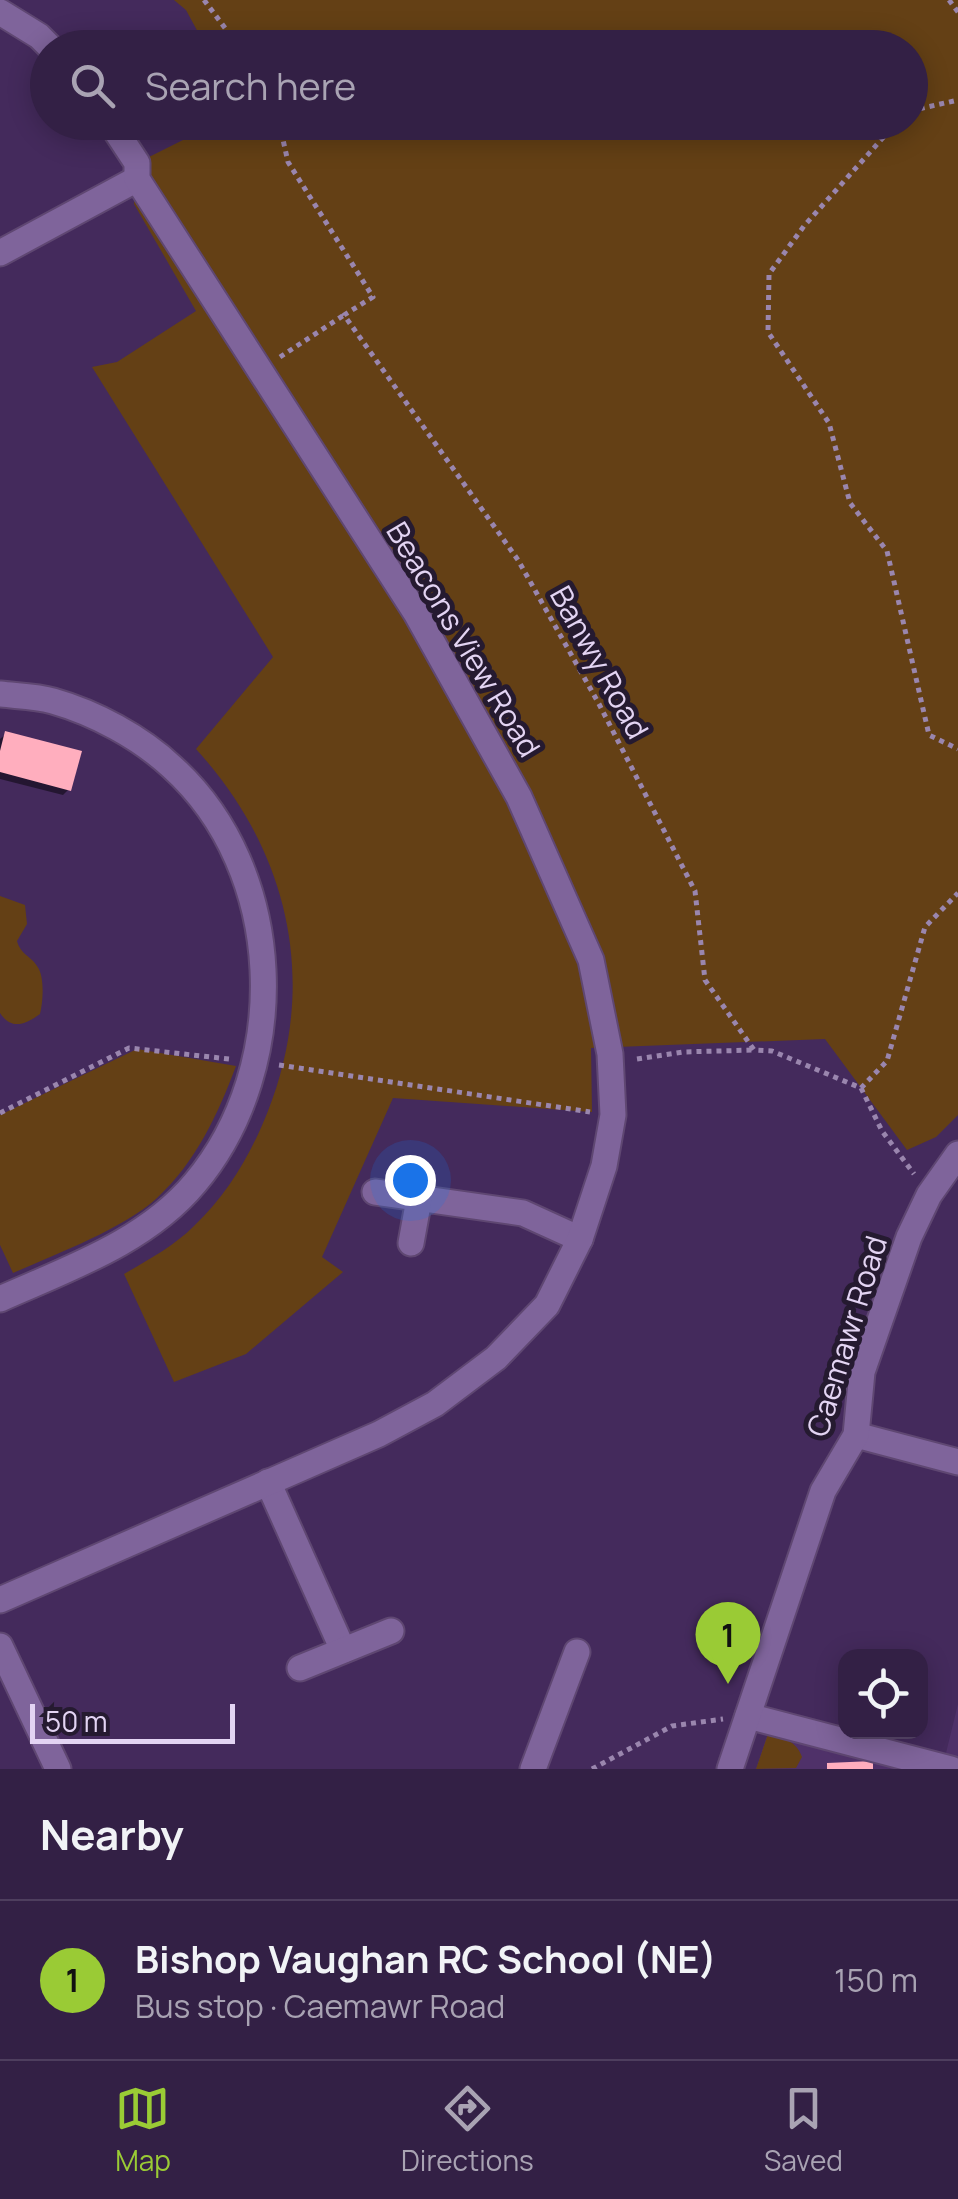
<!DOCTYPE html>
<meta charset="utf-8">
<style>
:root{--surface:#332045;--page:#3b284c;--text:#f1f3f6;--muted:#a9a3b3;--line:#4e3e5e;--accent:#9acb35}
body{margin:0;font-family:Manrope,sans-serif;background:var(--page);color:var(--text)}
.controls{position:absolute;right:30px;bottom:30px;display:grid;overflow:hidden;border-radius:20px;box-shadow:0 5px 25px #0003}
.controls button{width:90px;height:90px;display:grid;place-items:center;padding:0;border:0;border-bottom:2px solid var(--line);background:var(--surface);color:var(--text);font:50px sans-serif}
.scale{position:absolute;left:30px;bottom:25px;width:205px;box-sizing:border-box;padding-left:10px;border:5px solid #e3d4f3;border-top:0;font-size:28px;line-height:35px;white-space:nowrap;color:#e3d4f3;-webkit-text-stroke:8px #251a30;paint-order:stroke}
.you{position:absolute;left:410px;top:1180px;width:35px;height:35px;margin:-25px;border:8px solid #fff;border-radius:50%;background:#1a73e8;box-shadow:0 0 0 15px #1a73e833}
.badge{display:grid;place-items:center;width:65px;height:65px;border-radius:50%;background:var(--accent);color:#111;font-size:32px;font-weight:700}
.pin{position:absolute;translate:-50% -82px;filter:drop-shadow(0 2px 5px #0008)}
.pin::after{content:'';position:absolute;top:52px;width:35px;height:30px;background:inherit;clip-path:polygon(0 0,100% 0,50% 100%)}
.list{margin:0;padding:0;list-style:none}
h2{display:flex;justify-content:space-between;align-items:center;height:130px;margin:0;padding:0 40px;font-size:42px}
h2 small{font-size:32px;font-weight:400;color:var(--muted)}
.list li{display:grid;grid-template-columns:65px 1fr auto;gap:30px;align-items:center;box-sizing:border-box;height:160px;padding:0 40px;border-top:2px solid var(--line)}
.list b{display:block;font-size:38px;white-space:nowrap}
.list p{margin:0;font-size:32px;white-space:nowrap;color:var(--muted)}
.list em{font-size:32px;font-style:normal;color:var(--muted)}
.icon{flex:none;width:55px;height:55px;fill:none;stroke:currentColor;stroke-width:2;stroke-linecap:round;stroke-linejoin:round}
.map{position:relative;flex:none;width:958px;height:1769px;overflow:hidden}
.search{position:absolute;background:var(--surface);box-shadow:0 5px 25px #0003;left:30px;right:30px;top:30px;height:110px;display:flex;align-items:center;gap:25px;box-sizing:border-box;padding:0 35px;border-radius:55px;color:var(--muted);font-size:38px}
.sheet{height:290px;background:var(--surface)}
nav{display:flex;justify-content:space-around;align-items:center;box-sizing:border-box;height:140px;border-top:2px solid var(--line);background:var(--surface);font-size:28px;color:var(--muted)}
nav a{display:grid;justify-items:center;gap:5px}
nav .on{color:var(--accent)}
.map>svg:first-child{display:block}
.built{fill:#4f3169}
.green{fill:#644015}
.shadow{fill:#0007}
.building{fill:#ffaebe}
.lines{fill:none;stroke-linecap:round;stroke-linejoin:round}
.minor-casing{stroke:#5f4772;stroke-width:29}
.path{stroke:#9a86ae;stroke-width:5;stroke-dasharray:5 5;stroke-linecap:butt}
.minor{stroke:#7f649b;stroke-width:25}
.labels{text-anchor:middle;dominant-baseline:central;stroke-width:10;stroke-linejoin:round;paint-order:stroke}
.street-label{font-size:30px;fill:#e3d4f3;stroke:#251a30}
</style>
<div class="map">
<svg width="958" height="1769" viewBox="0 0 958 1769">
<rect width="100%" height="100%" fill="#442a5c"/>
<path class="built" d="M958,1704V1769H756L776,1709L945,1757Z"/>
<g class="green">
<path d="M174,0H958V1115L936,1137L907,1150L825,1039L591,1048L592,1112L393,1098L322,1257L343,1272L246,1354L174,1382L124,1274C148,1260 174,1246 194,1226C228,1194 251,1154 268,1111C319,981 289,851 196,749L273,657L92,367L117,362L196,311L134,204L137,163L217,123L910,122V48L206,47L186,10Z"/>
<path d="M0,896L25,905L27,924L17,941C21,955 30,955 37,966C45,976 43,1002 40,1014C26,1024 12,1031 0,1013Z"/>
<path d="M137,1049L236,1066C218,1114 196,1162 157,1198C123,1229 56,1254 13,1273L0,1245V1115Z"/>
<path d="M768,1734C784,1739 796,1740 802,1757L796,1768L756,1769Z"/>
</g>
<path class="shadow" d="M6,734L69,789L63,795L0,779V739Z"/>
<g class="building">
<path d="M5,731L82,751L71,791L0,772V751Z"/>
<path d="M873,1761V1769H827V1763Z"/>
</g>
<g class="lines">
<defs>
<g id="minor">
<path d="M0,12L39,36L51,48"/>
<path d="M0,253L137,179"/>
<path d="M0,694C17,696 36,696 53,701C95,713 140,737 172,767C286,870 293,1066 195,1183C146,1242 67,1269 0,1299"/>
<path d="M375,1192L523,1213L580,1239"/>
<path d="M411,1243L419,1199"/>
<path d="M856,1435L958,1462"/>
<path d="M268,1482L343,1650"/>
<path d="M0,1600L379,1434L435,1404L496,1358L547,1305L580,1239L604,1166L613,1115L610,1054L591,960L519,797L416,613L137,179V163L110,122"/>
<path d="M0,1646L58,1769"/>
<path d="M300,1668L391,1631"/>
<path d="M748,1716L951,1769"/>
<path d="M533,1769L577,1652"/>
<path d="M730,1769L823,1491L856,1435L862,1372L909,1237L929,1195L958,1154"/>
</g>
</defs>
<use href="#minor" class="minor-casing"/>
<g class="path">
<path d="M204,0L240,48"/>
<path d="M949,0L958,12"/>
<path d="M910,111L958,100"/>
<path d="M279,122L288,162L373,297L344,315L518,560L599,704L695,891L705,980L754,1050L772,1051L861,1088L882,1131L914,1174"/>
<path d="M897,122L804,226L769,274L768,332L829,423L850,503L887,551L929,735L958,749"/>
<path d="M280,357L344,315"/>
<path d="M637,1059L683,1052L754,1050"/>
<path d="M279,1065L590,1112"/>
<path d="M861,1088L887,1061L925,927L958,893"/>
<path d="M0,1113L129,1048L229,1059"/>
<path d="M592,1769L672,1726L723,1719"/>
</g>
<use href="#minor" class="minor"/>
</g>
<g class="labels">
<g class="street-label">
<text transform="translate(464 639) rotate(59)">Beacons View Road</text>
<text transform="translate(600 662) rotate(61)">Banwy Road</text>
<text transform="translate(846 1336) rotate(-73)">Caemawr Road</text>
</g>
</g>
</svg>
<div class="controls">
<button><svg class="icon" aria-label="locate" viewBox="0 0 24 24"><circle cx="12" cy="12" r="6"/><path d="M12 2v4M12 18v4M2 12h4M18 12h4"/></svg></button>
</div>
<div class="scale">50 m</div>
<div class="you"></div>
<div class="pin badge" style="left:728px;top:1684px">1</div>
<div class="search"><svg class="icon" aria-label="search" viewBox="0 0 24 24"><circle cx="10" cy="10" r="6"/><path d="M15 15l6 6"/></svg>Search here</div>
</div>
<section class="sheet">
<h2>Nearby<small></small></h2>
<ul class="list">
<li><span class="badge">1</span><div><b>Bishop Vaughan RC School (NE)</b><p>Bus stop · Caemawr Road</p></div><em>150 m</em></li>
</ul>
</section>
<nav>
<a class="on"><svg class="icon" aria-label="map" viewBox="0 0 24 24"><path d="M3 6l6-2 6 2 6-2v14l-6 2-6-2-6 2zM9 4v14M15 6v14"/></svg>Map</a>
<a><svg class="icon" aria-label="directions" viewBox="0 0 24 24"><path d="M12 3l9 9-9 9-9-9zM9 14v-3h6M13 9l2 2-2 2"/></svg>Directions</a>
<a><svg class="icon" aria-label="saved" viewBox="0 0 24 24"><path d="M7 4h10v16l-5-4-5 4z"/></svg>Saved</a>
</nav>
